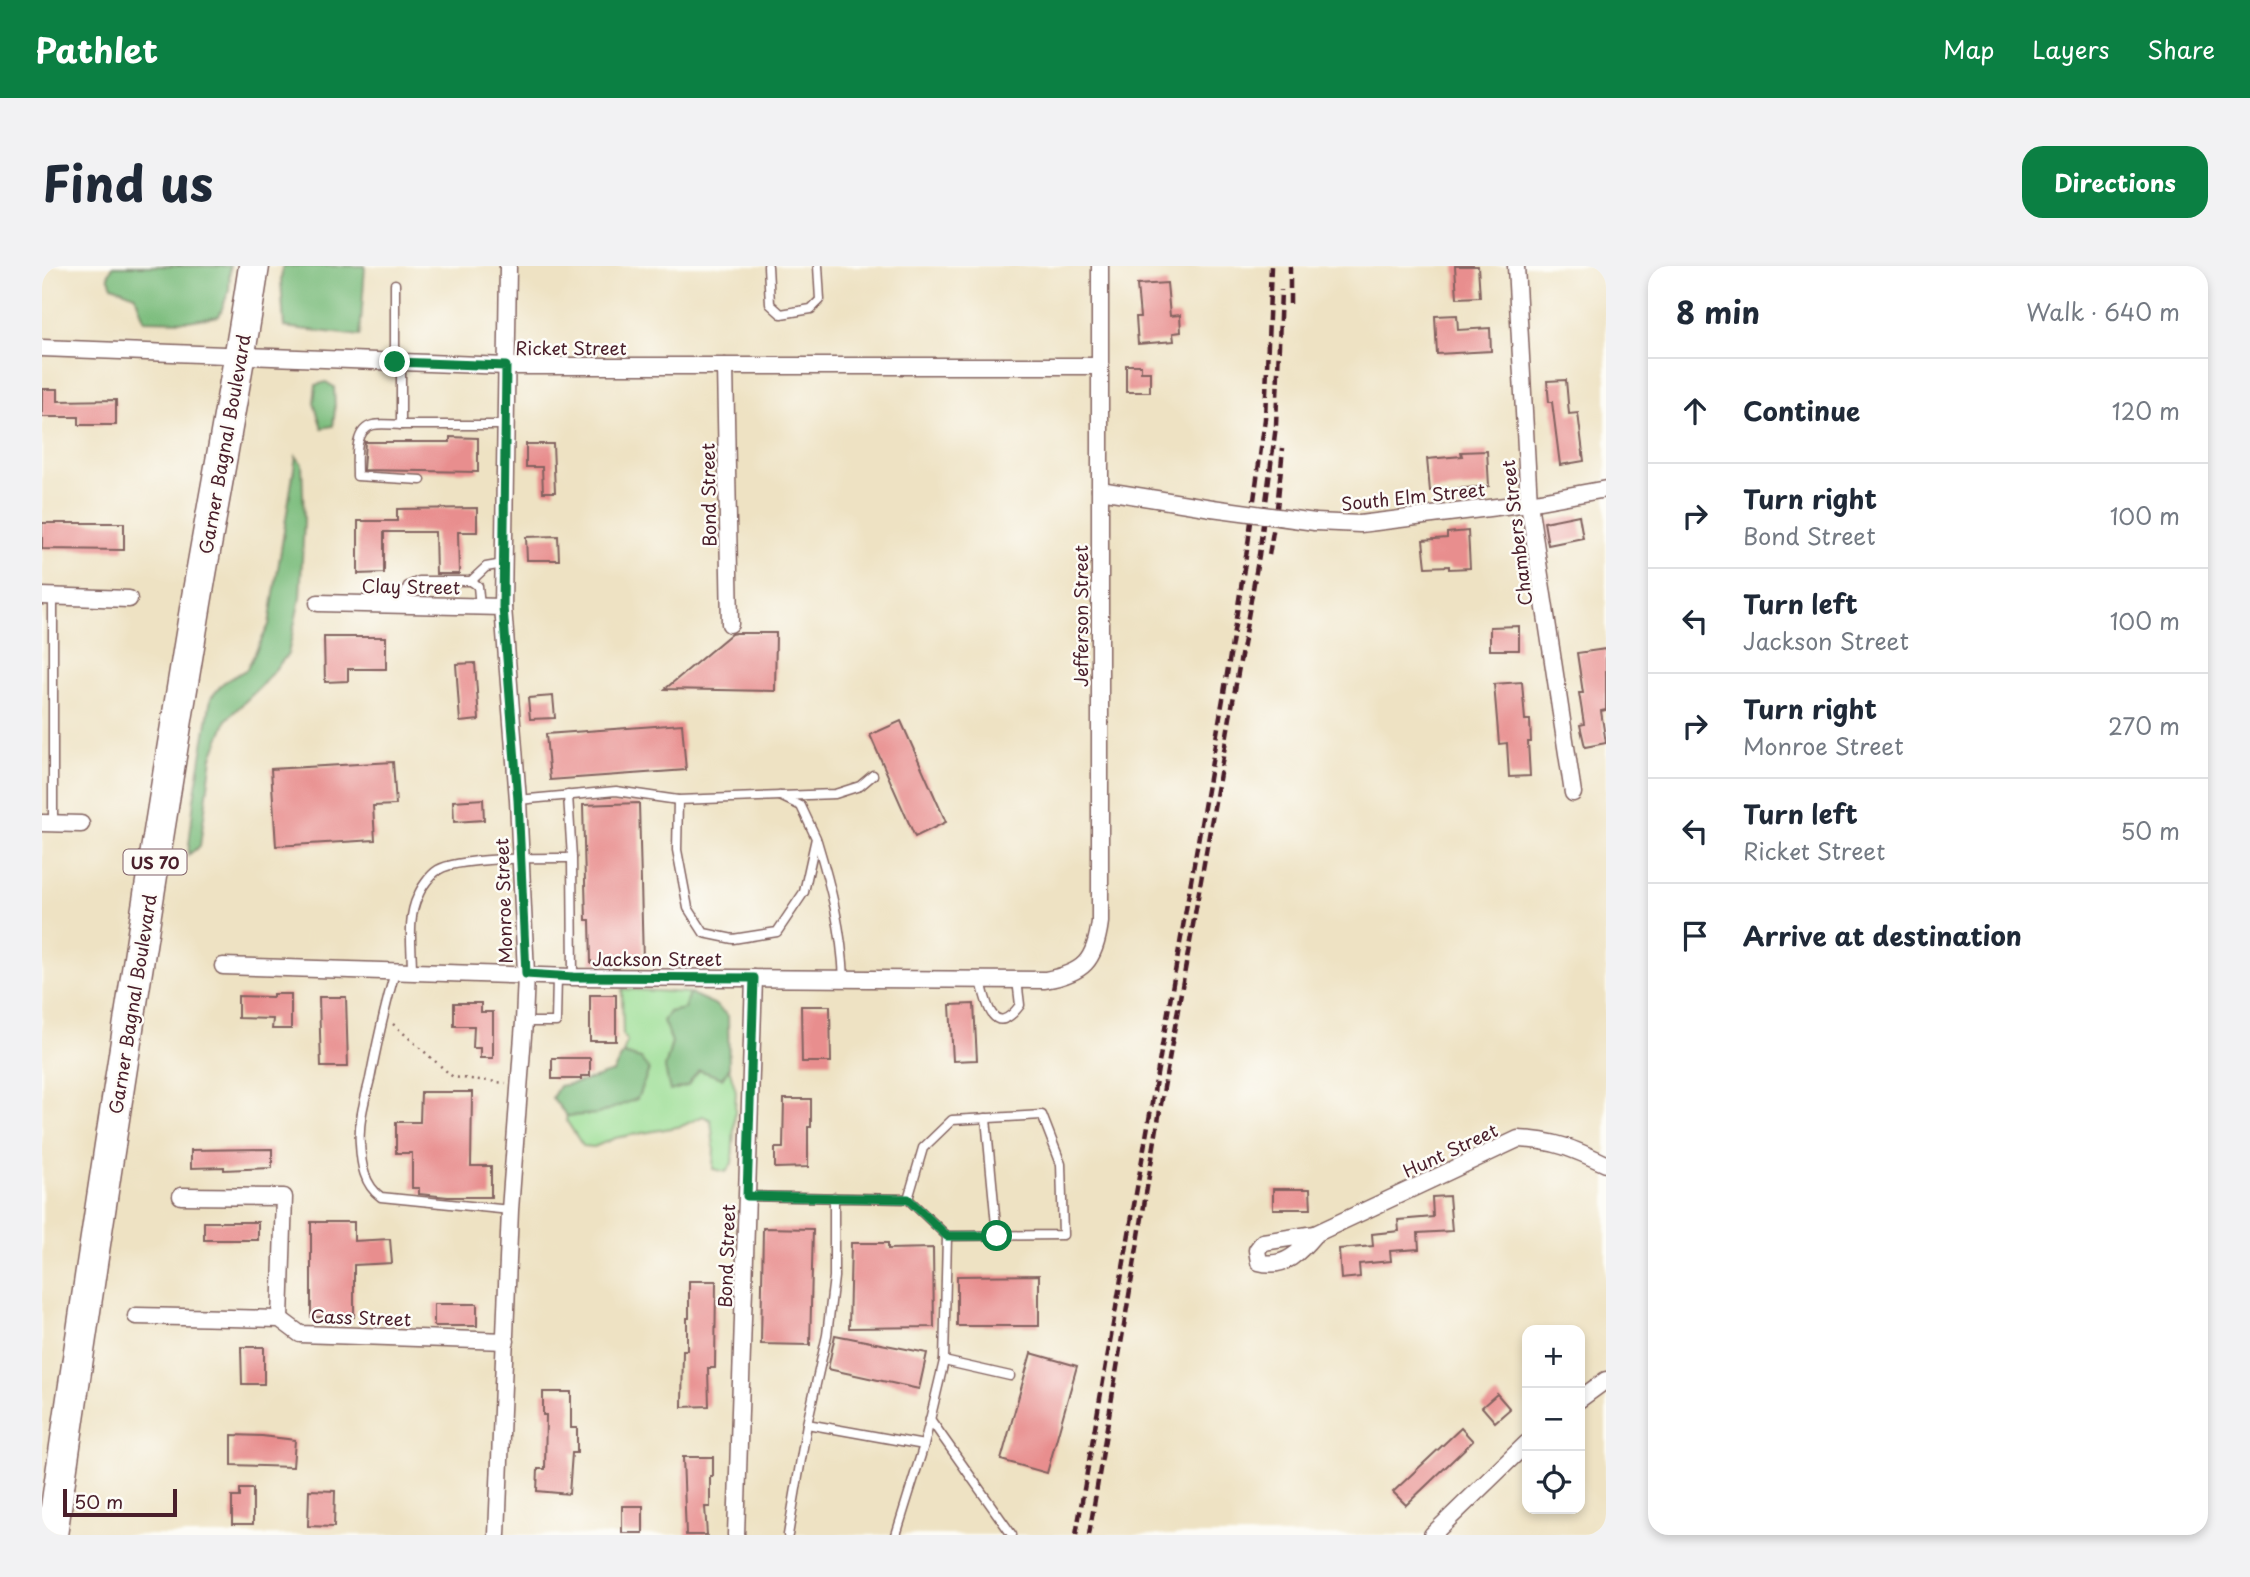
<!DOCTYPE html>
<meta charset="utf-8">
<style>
:root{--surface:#fff;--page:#f2f2f3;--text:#1f2937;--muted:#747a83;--line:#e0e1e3;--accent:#0b8043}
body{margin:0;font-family:"Playpen Sans",sans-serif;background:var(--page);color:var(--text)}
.controls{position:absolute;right:21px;bottom:21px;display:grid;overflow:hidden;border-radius:14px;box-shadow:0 4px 10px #0003}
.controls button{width:63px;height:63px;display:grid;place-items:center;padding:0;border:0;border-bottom:2px solid var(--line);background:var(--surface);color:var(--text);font:35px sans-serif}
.scale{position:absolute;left:21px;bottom:18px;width:114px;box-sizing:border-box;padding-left:7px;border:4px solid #4a1f2b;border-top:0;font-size:19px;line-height:24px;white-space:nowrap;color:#4a1f2b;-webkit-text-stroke:5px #fdfcf7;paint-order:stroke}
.stop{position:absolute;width:21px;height:21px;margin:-16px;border:5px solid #0b8043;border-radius:50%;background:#fff}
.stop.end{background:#0b8043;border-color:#fff;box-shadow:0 2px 7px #0008}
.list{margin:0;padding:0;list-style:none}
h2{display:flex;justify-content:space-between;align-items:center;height:91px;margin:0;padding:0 28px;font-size:30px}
h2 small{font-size:23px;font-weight:400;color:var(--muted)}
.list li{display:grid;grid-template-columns:46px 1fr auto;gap:21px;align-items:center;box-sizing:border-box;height:105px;padding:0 28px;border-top:2px solid var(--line)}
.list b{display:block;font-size:26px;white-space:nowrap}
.list p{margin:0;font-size:23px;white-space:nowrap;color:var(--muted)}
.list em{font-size:23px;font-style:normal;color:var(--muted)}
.icon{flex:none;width:38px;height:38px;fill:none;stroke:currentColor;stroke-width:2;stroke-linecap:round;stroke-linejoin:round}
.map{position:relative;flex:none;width:1564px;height:1269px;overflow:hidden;border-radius:21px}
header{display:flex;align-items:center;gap:42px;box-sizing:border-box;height:98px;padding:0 35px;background:var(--accent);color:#fff}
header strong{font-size:33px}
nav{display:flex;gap:38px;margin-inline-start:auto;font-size:24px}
.intro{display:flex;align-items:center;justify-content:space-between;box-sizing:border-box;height:168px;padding:0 42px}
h1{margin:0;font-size:49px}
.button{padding:18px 32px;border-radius:21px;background:var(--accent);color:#fff;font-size:24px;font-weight:700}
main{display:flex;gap:42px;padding:0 42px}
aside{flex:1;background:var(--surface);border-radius:21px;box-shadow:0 4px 10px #0003}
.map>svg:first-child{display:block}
.green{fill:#9cde95;stroke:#737e60;stroke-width:2}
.forest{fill:#7dbd7e;stroke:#646e54;stroke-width:2}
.building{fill:#e88e8e}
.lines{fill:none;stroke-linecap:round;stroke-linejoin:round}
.lane-casing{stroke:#836360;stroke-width:11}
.street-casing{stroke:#836360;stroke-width:19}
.highway-casing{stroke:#836360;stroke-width:33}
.path{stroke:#836360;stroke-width:2.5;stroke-dasharray:2 5;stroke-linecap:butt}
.lane{stroke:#fff;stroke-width:8}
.street{stroke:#fff;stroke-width:16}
.highway{stroke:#fff;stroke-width:30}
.rail{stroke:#4a1f2b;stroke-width:4.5;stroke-dasharray:10 5;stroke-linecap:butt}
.street-bridge-casing{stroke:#836360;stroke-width:19;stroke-linecap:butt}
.street-bridge{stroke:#fff;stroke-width:16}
.route{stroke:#0b8043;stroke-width:9}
.labels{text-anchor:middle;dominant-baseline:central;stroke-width:5;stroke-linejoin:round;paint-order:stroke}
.shield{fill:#fdfcf7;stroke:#806168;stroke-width:2}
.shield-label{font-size:16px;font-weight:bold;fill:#4a1f2b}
.street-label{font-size:18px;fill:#4a1f2b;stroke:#fdfcf7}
</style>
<header>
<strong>Pathlet</strong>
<nav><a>Map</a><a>Layers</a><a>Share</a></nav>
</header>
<div class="intro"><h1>Find us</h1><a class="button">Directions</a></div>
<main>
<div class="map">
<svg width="1564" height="1269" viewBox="0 0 1564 1269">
<rect width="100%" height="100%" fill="#fdfcf7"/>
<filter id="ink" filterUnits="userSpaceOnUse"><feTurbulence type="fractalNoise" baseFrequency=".0143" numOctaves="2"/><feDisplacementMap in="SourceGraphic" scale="14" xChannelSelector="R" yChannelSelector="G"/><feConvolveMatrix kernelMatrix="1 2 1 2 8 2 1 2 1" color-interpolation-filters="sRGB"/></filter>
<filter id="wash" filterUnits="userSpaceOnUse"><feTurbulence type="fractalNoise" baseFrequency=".00686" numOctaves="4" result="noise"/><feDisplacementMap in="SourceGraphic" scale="28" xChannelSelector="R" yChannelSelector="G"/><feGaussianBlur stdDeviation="1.57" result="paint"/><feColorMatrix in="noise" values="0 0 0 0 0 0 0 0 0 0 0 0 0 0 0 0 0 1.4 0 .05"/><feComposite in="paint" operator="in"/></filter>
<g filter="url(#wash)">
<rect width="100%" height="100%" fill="#eee2c3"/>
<path class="green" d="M580,723L647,727L642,743L627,746L630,776L623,802L645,820L657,804L680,811L687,802L694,825L690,897L684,906L671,903L672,882L669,854L661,850L640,860L573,872L552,881L541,880L524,854L525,850L556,848L599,793L581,788L585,775L581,769Z"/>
<g class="forest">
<path d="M71,0H188L187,24L177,50L146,55L102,54L93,29L70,20L66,10Z"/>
<path d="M241,0H323L318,70L242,61L239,13Z"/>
<path d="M284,116L292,121L293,143L291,160L280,162L272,137L274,119Z"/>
<path d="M254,190L260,198L262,255L258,332L246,388L218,421L185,453L170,491L158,580L146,589L152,533L169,432L181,417L205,403L227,359Z"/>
<path d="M647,727L672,738L686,750L687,802L680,812L657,804L645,820L628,825L623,802L630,776L621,755L627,746L642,743Z"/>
<path d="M581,788L599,793L607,804L595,833L556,848L525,850L510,832L517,820L543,815L571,806Z"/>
</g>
<g id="blocks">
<g class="building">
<path d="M1413,0H1436L1438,31L1415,32Z"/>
<path d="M1125,17L1128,50L1138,49L1139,66L1131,67L1132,75L1096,78L1094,51H1098L1095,19Z"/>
<path d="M1415,49L1416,64L1448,62L1449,85L1395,88L1393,50Z"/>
<path d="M1084,99H1099V106H1108V126H1084Z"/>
<path d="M1524,114L1527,148L1536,147L1542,195L1518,199L1510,136H1507L1505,115Z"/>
<path d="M0,123H16V135L74,134V159H37V151H0Z"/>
<path d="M408,171L436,172V206L321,204L323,176H408Z"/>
<path d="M484,178H511L513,226H501L500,201H484Z"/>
<path d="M1445,185L1447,220L1388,225L1385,193L1420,190L1419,186Z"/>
<path d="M435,242V266H416L417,308H394L393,266H342V307L316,308V255H355V243Z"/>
<path d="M1537,249L1541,272L1506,279L1502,256Z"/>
<path d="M0,257H82V284L0,283Z"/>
<path d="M1426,265L1428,302L1407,303V300L1384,301L1381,274L1405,272V267Z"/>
<path d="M516,270L517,294H485L484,271Z"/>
<path d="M1477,360V384H1448V361Z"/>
<path d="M694,367H734L733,425L623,423L689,368Z"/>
<path d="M282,371H344V403H306V415L283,416Z"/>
<path d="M1564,383V444L1559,445L1564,477L1543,481L1538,459L1542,458L1537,427H1541L1535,387Z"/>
<path d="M433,397L437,454L418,456L414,398Z"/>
<path d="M1480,416L1483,454H1488L1489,476H1486L1488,510L1467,511L1465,477L1457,478L1452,418Z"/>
<path d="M511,430L513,452L488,453L486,432Z"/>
<path d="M859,455L904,556L873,571L828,469Z"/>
<path d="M640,458L644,504L508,514L504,468Z"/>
<path d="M351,496L354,539L331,540L333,574L234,580L229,503Z"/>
<path d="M441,533L442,554L412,556L411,535Z"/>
<path d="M597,537L601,696L549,697L548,654H544L541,539Z"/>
<path d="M231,728H249V763H230L231,753L196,752V730L231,731Z"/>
<rect x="548" y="729" width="26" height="46"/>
<path d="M277,731H304L306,801H279Z"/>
<path d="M412,737H439V746H451V792H438V782H431L432,760H412Z"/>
<path d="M932,738L935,794L911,795L908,739Z"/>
<path d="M759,740H788L789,796H760Z"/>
<path d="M510,792H548V810H539V813H510Z"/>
<path d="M379,826H430L429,900H449V931H406L377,928V922H370V887H354V856H378Z"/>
<path d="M742,833H769V861H766V901L733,902V882H741Z"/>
<path d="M230,883V902L182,904V901L149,902V884Z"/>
<path d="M1231,923H1268L1269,943H1231Z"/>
<path d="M1407,930L1410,965L1376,967L1377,983L1348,985L1349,995L1317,998L1318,1011L1299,1013L1297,983L1331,980L1330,968L1357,965L1356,954L1391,951L1390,931Z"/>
<rect x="162" y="956" width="54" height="18"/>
<path d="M269,956H312V975L348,973L350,997L312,999V1051H269Z"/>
<path d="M721,962L771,963L768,1079L719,1078Z"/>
<path d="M809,977H846V983L891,982L892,1061L807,1062Z"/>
<path d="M997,1009V1060H915V1010Z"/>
<path d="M647,1015H674L673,1102H666L667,1140L640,1141L641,1084H645V1052H647Z"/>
<rect x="392" y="1038" width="43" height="22"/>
<path d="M793,1069L885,1087L877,1123L786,1103Z"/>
<path d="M199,1081H222V1118H200Z"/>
<path d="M989,1087L1035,1100L1005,1207L959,1194Z"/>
<path d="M501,1126H529V1162H535V1187H530L527,1228L495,1225L496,1203H503L504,1149H501Z"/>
<path d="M1455,1128L1468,1143L1453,1156L1440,1141Z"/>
<path d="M1419,1162L1431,1175L1364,1239L1351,1226Z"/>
<path d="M190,1169L220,1170L253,1174L251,1201L190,1199Z"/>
<path d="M641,1191H671V1210H668V1241H663L665,1269H644Z"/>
<path d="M198,1223H211V1258H190V1231H198Z"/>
<path d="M267,1224L293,1225L292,1261L266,1260Z"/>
<rect x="580" y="1240" width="21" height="27"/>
</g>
</g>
</g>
<g filter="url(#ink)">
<use href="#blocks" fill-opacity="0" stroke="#836360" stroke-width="2"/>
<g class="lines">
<defs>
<g id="lane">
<path d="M726,0L728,38L739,48L769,43L778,34L776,0"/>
<path d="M353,95V18"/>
<path d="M359,96V159H463"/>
<path d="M359,159C351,159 339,157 331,159C311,164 315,194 315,210L379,214"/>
<path d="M429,315L444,301L461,298"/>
<path d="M359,339L366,320L377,315H429L436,320L438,341"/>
<path d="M526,529L530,592L531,711"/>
<path d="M476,534L574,525L636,534L793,528L818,520L831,509"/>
<path d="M636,534L635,584L646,642L662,667L691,673L735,666L762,626L774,572L759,540L738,530"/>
<path d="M11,558V330"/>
<path d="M775,575C789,621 800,665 802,713"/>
<path d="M370,705C370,681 365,652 376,630C379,622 388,609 396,604C416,591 503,592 530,592"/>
<path d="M353,706C343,741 335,777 328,813C323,833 316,856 318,878C319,898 322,919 339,931L468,944"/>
<path d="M939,714C944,738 952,774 978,739L975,714"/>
<path d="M482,756H514L515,710"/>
<path d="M944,852L955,970"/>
<path d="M705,930L866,933L905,970L902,1095L882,1179L765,1158L785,1069L792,1011V931"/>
<path d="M866,933L881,882L910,854L1000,849L1019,898L1021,969L905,970"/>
<path d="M902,1095L968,1110"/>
<path d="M888,1153L970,1269"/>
<path d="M746,1269L765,1158"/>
<path d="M854,1269L882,1179"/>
</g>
<g id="street">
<path d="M1474,0L1487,237L1531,527"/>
<path d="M0,82L464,100H1058"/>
<path d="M683,100L688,358"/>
<path d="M1058,224L1170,242"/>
<path d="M1273,256L1318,258L1487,237L1564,223"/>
<path d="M0,330L87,333"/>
<path d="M276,337L461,341"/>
<path d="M0,557L39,558"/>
<path d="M181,700L531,711L1003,714C1042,707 1053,695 1058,656V0"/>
<path d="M139,930L242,931L238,1053"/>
<path d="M1273,968L1476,873C1512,874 1532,883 1564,898"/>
<path d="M1273,968C1258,986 1243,1003 1217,996L1215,984L1221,976Z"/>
<path d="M94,1050L238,1053L258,1068L464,1075"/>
<path d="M1538,1133L1564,1114"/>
<path d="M455,1269L468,944L482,756L484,708L476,534L461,341L466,0"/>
<path d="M694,1269L712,712"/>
<path d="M1390,1269L1485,1177"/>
</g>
<path id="highway" d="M10,1269C55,958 103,647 154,337C173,225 195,113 212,0"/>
</defs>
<use href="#lane" class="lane-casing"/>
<use href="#street" class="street-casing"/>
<use href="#highway" class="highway-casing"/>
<path class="path" d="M351,758L411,811L464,817"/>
<use href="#lane" class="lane"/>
<use href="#street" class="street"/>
<use href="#highway" class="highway"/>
<g class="rail">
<path d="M1248,38V0"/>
<path d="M1227,289L1235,242L1241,182"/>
<path d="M1034,1269L1181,433L1206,278L1223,153L1229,0"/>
<path d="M1047,1269L1118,844L1217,289L1234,160L1239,24"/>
</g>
<defs>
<path id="street-bridge" d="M1170,242L1273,256"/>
</defs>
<use href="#street-bridge" class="street-bridge-casing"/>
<use href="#street-bridge" class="street-bridge"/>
</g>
</g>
<g class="lines" filter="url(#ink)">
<path class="route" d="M353,96L464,100L461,341L476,534L484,708L531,711L712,712L705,930L866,933L905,970H955"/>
</g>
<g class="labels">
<rect class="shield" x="81.5" y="583.5" width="63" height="25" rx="5"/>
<g class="shield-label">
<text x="113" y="596">US 70</text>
</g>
<g class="street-label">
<text x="529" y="81">Ricket Street</text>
<text transform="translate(182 178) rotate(-80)">Garner Bagnal Boulevard</text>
<text transform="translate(666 229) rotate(-91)">Bond Street</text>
<text transform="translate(1371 230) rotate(-6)">South Elm Street</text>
<text transform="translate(1474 267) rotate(-97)">Chambers Street</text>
<text transform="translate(369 320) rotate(1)">Clay Street</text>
<text transform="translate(1038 350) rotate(-90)">Jefferson Street</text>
<text transform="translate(461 635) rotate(-92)">Monroe Street</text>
<text x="615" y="692">Jackson Street</text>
<text transform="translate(90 738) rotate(-81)">Garner Bagnal Boulevard</text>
<text transform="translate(1408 884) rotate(-25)">Hunt Street</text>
<text transform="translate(684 990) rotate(-88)">Bond Street</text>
<text transform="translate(319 1051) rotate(2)">Cass Street</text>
</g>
</g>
</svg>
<div class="controls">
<button>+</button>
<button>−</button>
<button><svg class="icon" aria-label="locate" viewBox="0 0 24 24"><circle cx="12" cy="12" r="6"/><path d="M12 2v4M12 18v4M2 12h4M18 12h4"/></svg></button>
</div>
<div class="scale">50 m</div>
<div class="stop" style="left:955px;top:970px"></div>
<div class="stop end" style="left:353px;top:96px"></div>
</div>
<aside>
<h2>8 min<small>Walk · 640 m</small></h2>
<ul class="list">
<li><svg class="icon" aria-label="ahead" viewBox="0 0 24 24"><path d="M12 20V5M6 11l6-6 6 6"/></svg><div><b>Continue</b></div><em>120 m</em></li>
<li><svg class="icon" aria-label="right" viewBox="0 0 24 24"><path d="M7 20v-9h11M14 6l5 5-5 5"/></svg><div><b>Turn right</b><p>Bond Street</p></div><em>100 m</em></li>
<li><svg class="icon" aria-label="left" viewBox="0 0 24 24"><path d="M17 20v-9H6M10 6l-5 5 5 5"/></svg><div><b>Turn left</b><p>Jackson Street</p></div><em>100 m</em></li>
<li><svg class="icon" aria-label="right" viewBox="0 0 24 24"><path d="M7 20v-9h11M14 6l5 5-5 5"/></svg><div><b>Turn right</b><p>Monroe Street</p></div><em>270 m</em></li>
<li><svg class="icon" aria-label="left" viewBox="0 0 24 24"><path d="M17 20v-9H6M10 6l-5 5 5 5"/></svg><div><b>Turn left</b><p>Ricket Street</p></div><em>50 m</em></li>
<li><svg class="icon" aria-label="arrive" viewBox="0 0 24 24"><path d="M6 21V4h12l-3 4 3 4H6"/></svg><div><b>Arrive at destination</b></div></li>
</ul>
</aside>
</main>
